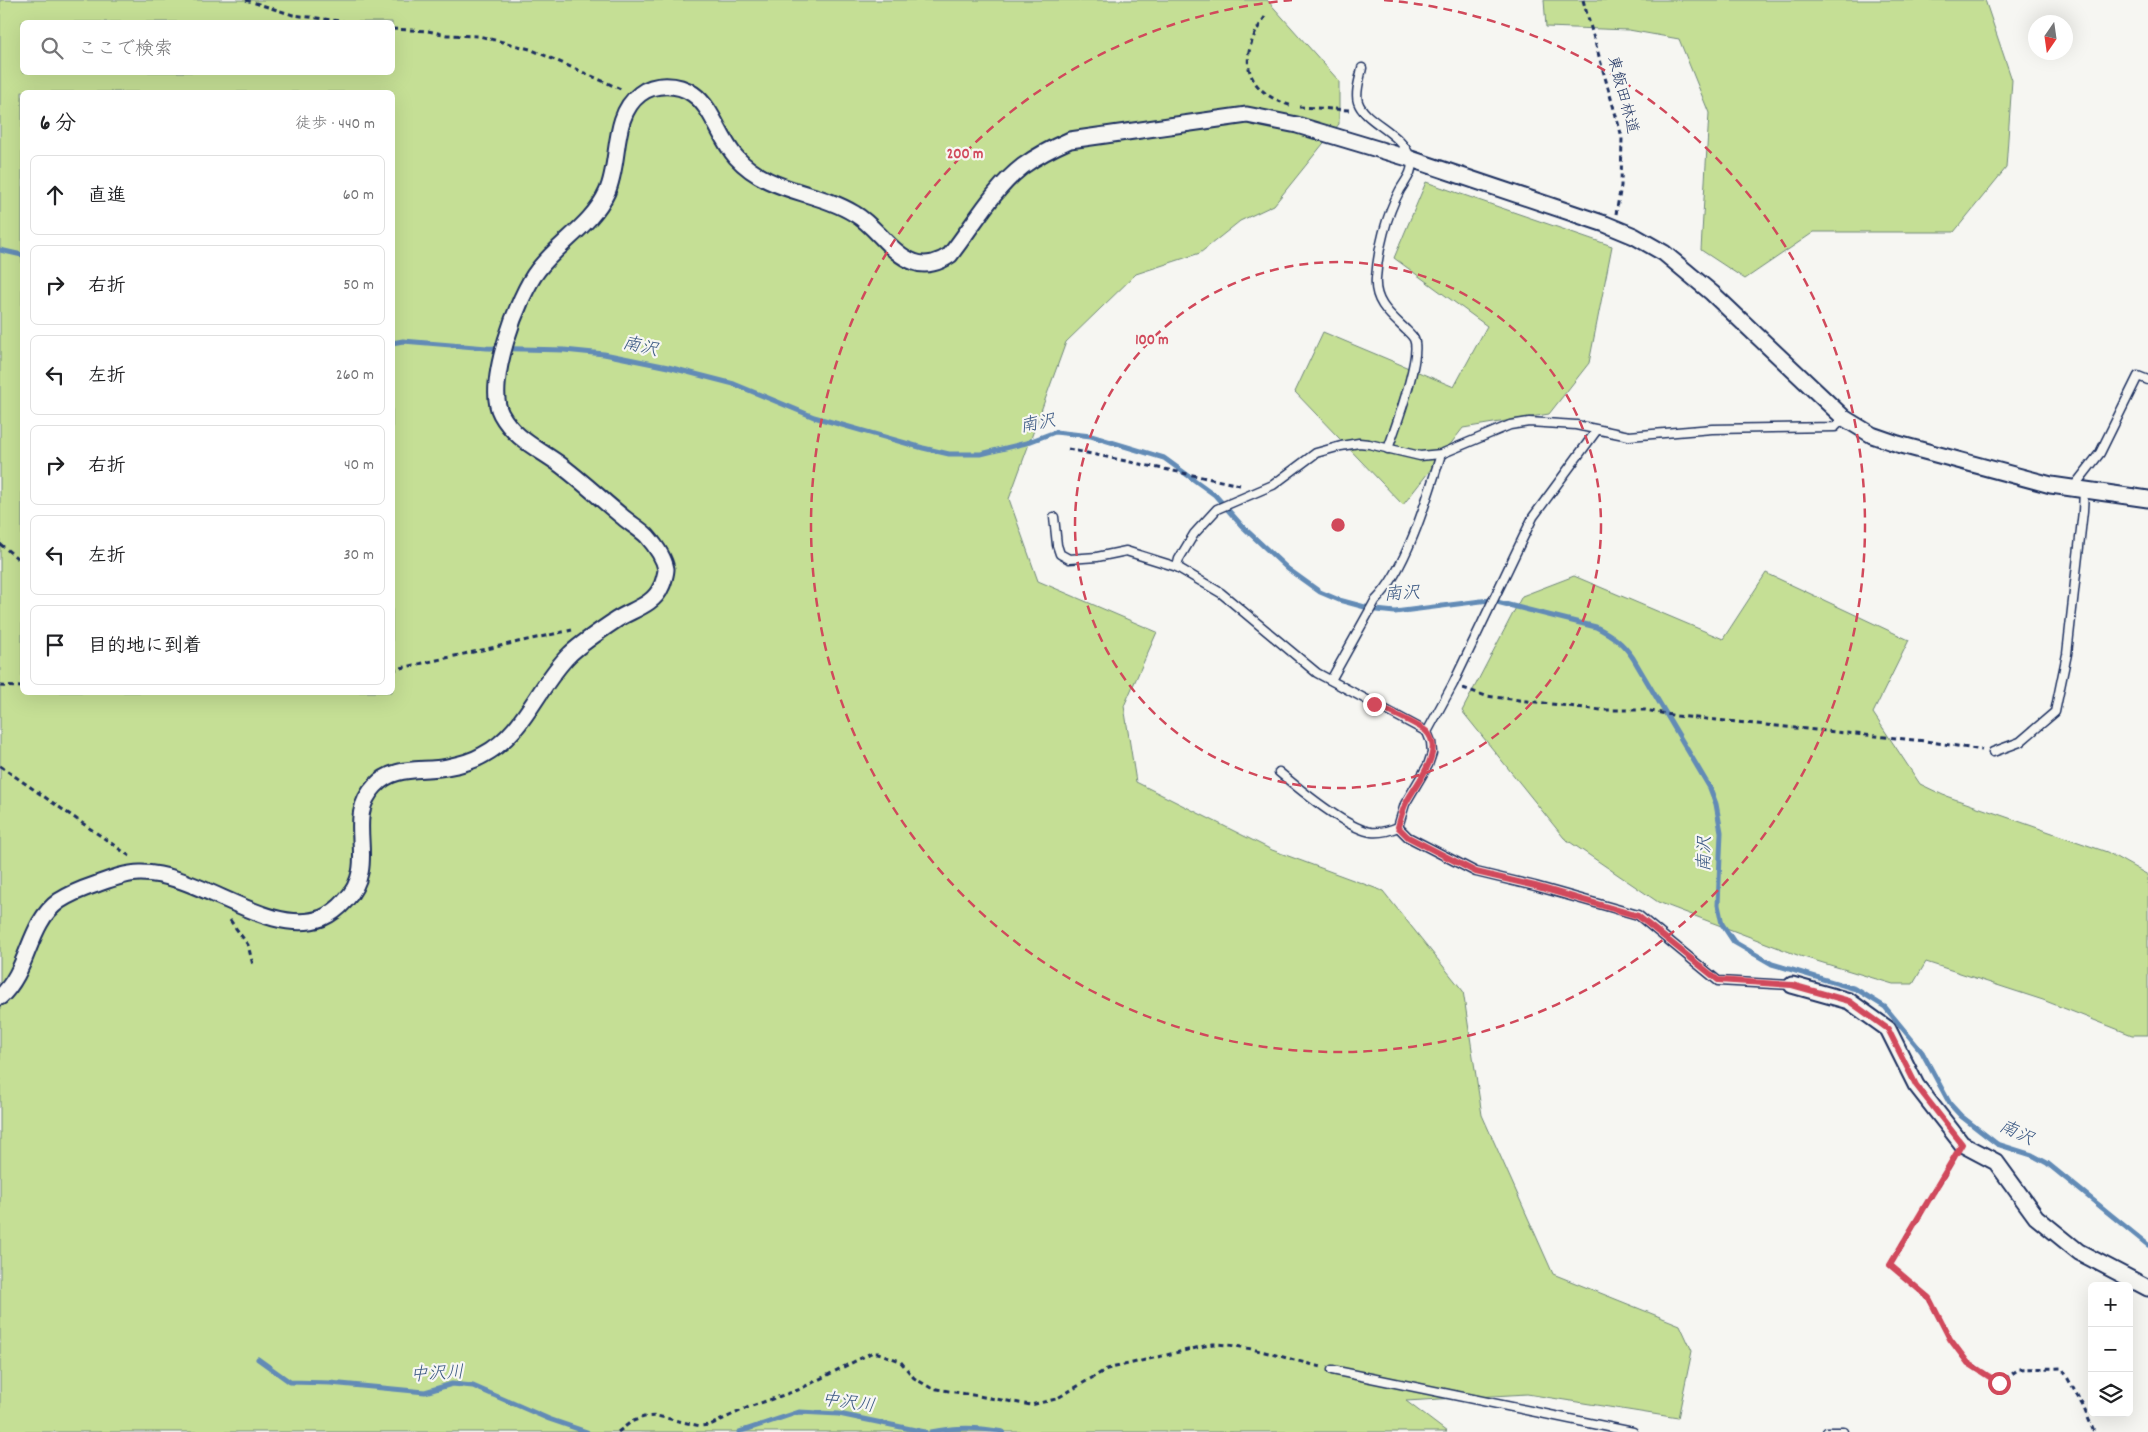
<!DOCTYPE html>
<html lang="ja">
<meta charset="utf-8">
<style>
:root{--surface:#fff;--page:#f2f2f2;--text:#202124;--muted:#757577;--line:#e0e0e0}
body{margin:0;font-family:Dekko,"Klee One",sans-serif;background:var(--page);color:var(--text)}
.controls{position:absolute;right:15px;bottom:15px;display:grid;overflow:hidden;border-radius:8px;box-shadow:0 5px 20px #0002}
.controls button{width:45px;height:45px;display:grid;place-items:center;padding:0;border:0;border-bottom:1px solid var(--line);background:var(--surface);color:var(--text);font:25px sans-serif}
.compass{position:absolute;left:2028px;top:15px;width:45px;height:45px;border-radius:50%;background:var(--surface);box-shadow:0 5px 20px #0002;rotate:193deg}
.stop{position:absolute;width:15px;height:15px;margin:-11px;border:4px solid #d1495b;border-radius:50%;background:#fff}
.stop.end{background:#d1495b;border-color:#fff;box-shadow:0 1px 5px #0008}
.list{margin:0;padding:0;list-style:none}
h2{display:flex;justify-content:space-between;align-items:center;height:65px;margin:0;padding:0 20px;font-size:21px}
h2 small{font-size:16px;font-weight:400;color:var(--muted)}
.list li{display:grid;grid-template-columns:32px 1fr auto;gap:15px;align-items:center;box-sizing:border-box;height:80px;margin:0 10px 10px;padding:0 10px;border:1px solid var(--line);border-radius:8px}
.list b{display:block;font-size:19px;white-space:nowrap}
.list em{font-size:16px;font-style:normal;color:var(--muted)}
.icon{flex:none;width:28px;height:28px;fill:none;stroke:currentColor;stroke-width:2;stroke-linecap:round;stroke-linejoin:round}
.map{position:relative;flex:none;width:2148px;height:1432px;overflow:hidden}
.search{position:absolute;background:var(--surface);box-shadow:0 5px 20px #0002;left:20px;top:20px;width:375px;height:55px;display:flex;align-items:center;gap:12px;box-sizing:border-box;padding:0 18px;border-radius:8px;color:var(--muted);font-size:19px}
.panel{position:absolute;background:var(--surface);box-shadow:0 5px 20px #0002;left:20px;top:90px;width:375px;height:605px;border-radius:8px}
.map>svg:first-child{display:block}
.green{fill:#c5df95;stroke:#70877a;fill-rule:evenodd}
.lines{fill:none;stroke-linecap:round;stroke-linejoin:round}
.stream{stroke:#628bb6;stroke-width:5}
.lane-casing{stroke:#1b2f5e;stroke-width:11}
.street-casing{stroke:#1b2f5e;stroke-width:19}
.path{stroke:#1b2f5e;stroke-width:3;stroke-dasharray:5 4;stroke-linecap:butt}
.lane{stroke:#f6f6f2;stroke-width:8}
.street{stroke:#f6f6f2;stroke-width:15}
.route{stroke:#d1495b;stroke-width:6}
.ring{fill:none;stroke:#d1495b;stroke-width:2.5;stroke-dasharray:9 6}
.labels{text-anchor:middle;dominant-baseline:central;stroke-width:4.5;stroke-linejoin:round;paint-order:stroke}
.street-label{font-size:16px;fill:#1b2f5e;stroke:#f6f6f2}
.water-label{font-size:18px;font-style:italic;fill:#385682;stroke:#f6f6f2}
.centre{fill:#d1495b;stroke:#f6f6f2;stroke-width:2.5}
.ring-label{font-size:15px;text-anchor:middle;font-weight:bold;fill:#d1495b;stroke:#f6f6f2;stroke-width:4.5;stroke-linejoin:round;paint-order:stroke}
</style>
<div class="map">
<svg width="2148" height="1432" viewBox="0 0 2148 1432">
<rect width="100%" height="100%" fill="#f6f6f2"/>
<filter id="ink" filterUnits="userSpaceOnUse"><feTurbulence type="fractalNoise" baseFrequency=".02" numOctaves="2"/><feDisplacementMap in="SourceGraphic" scale="10" xChannelSelector="R" yChannelSelector="G"/><feConvolveMatrix kernelMatrix="1 2 1 2 8 2 1 2 1" color-interpolation-filters="sRGB"/></filter>
<g filter="url(#ink)">
<g class="green">
<path d="M0,0H1267L1339,81V124L1274,205L1240,221L1200,253L1136,274L1066,342L1009,499L1038,581L1157,632L1124,706L1136,782L1272,850L1383,891L1463,991L1482,1115L1553,1274L1680,1325L1692,1351L1678,1418L1527,1394L1406,1401L1447,1432H0ZM22,22H392V72H22ZM22,92H392V692H22Z"/>
<path d="M1544,0H1985L2012,80L2006,168L1954,232H1814L1745,279L1701,250L1709,113L1679,39L1629,30L1546,27Z"/>
<path d="M1426,182L1612,246L1589,363L1549,414L1463,428L1403,505L1295,392L1323,332L1454,387L1487,326L1394,258Z"/>
<path d="M1766,573L1909,640L1873,713L1920,784L1943,795L2107,852L2148,875V1035H2132L2043,1000L1926,962L1913,984H1893L1800,956L1658,902L1564,838L1462,711L1522,596L1574,576L1723,639Z"/>
</g>
<g class="lines">
<g class="stream">
<path d="M0,250L22,255"/>
<path d="M392,343L403,341L487,348L564,350L604,354L668,367L734,384L814,417L923,448L949,454H981L1026,443L1055,432L1091,436L1164,458L1215,495L1242,526L1288,569L1320,592L1339,600L1376,610L1395,612L1489,600L1596,627C1612,635 1623,643 1633,658L1710,788L1716,804L1721,832L1718,905L1722,924L1734,942L1772,964L1856,989L1885,1007L1922,1052L1950,1104L1961,1116L1997,1144L2032,1155L2047,1163L2148,1245"/>
<path d="M258,1359L290,1382L330,1383L425,1392L452,1384L473,1386L549,1419L587,1432"/>
<path d="M739,1432L799,1412L839,1414L925,1432"/>
<path d="M931,1432C954,1427 979,1427 1003,1432"/>
</g>
<defs>
<g id="lane">
<path d="M1362,68C1360,78 1355,93 1358,102C1365,123 1403,132 1411,160C1414,171 1406,180 1400,190C1386,216 1378,249 1376,278C1374,301 1388,313 1404,328C1407,331 1412,335 1414,339C1422,357 1395,428 1388,449"/>
<path d="M2072,489L2100,453L2138,376L2148,380"/>
<path d="M1054,517L1057,545L1060,554L1069,559L1097,557L1126,551L1177,567L1221,593L1317,673L1427,732L1431,742L1432,753L1428,765L1405,804L1398,827C1389,831 1381,833 1371,832C1348,829 1298,788 1279,772"/>
<path d="M1177,567L1179,559L1194,534L1217,509L1273,485L1316,453L1341,446L1359,443L1369,444L1420,456L1441,454L1510,425L1529,422L1576,425L1629,436L1712,429L1835,427L1844,418"/>
<path d="M1331,680L1375,601C1406,571 1428,496 1441,454"/>
<path d="M1427,732L1453,684L1533,517L1597,430"/>
<path d="M1993,752L2020,742L2055,712L2067,654L2083,511L2084,491"/>
<path d="M1398,827L1408,837L1476,872L1535,886L1638,915L1718,981L1792,985"/>
<path d="M1332,1370L1633,1432"/>
<path d="M1827,1432H1844"/>
</g>
<g id="street">
<path d="M1792,985L1849,1001L1888,1029L1916,1085L1962,1144L1996,1162L2036,1217L2079,1252L2148,1288"/>
<path d="M0,997C30,970 27,924 59,901C70,894 82,889 94,885C108,880 125,873 140,873C199,872 268,938 322,918C331,914 338,909 345,901C381,863 342,820 375,786C394,765 421,772 447,767C458,765 473,761 483,755C525,733 538,685 570,654C583,642 601,630 616,620C631,610 654,605 661,587C663,584 666,573 666,569C664,558 654,544 647,536C640,529 631,524 624,518C602,500 581,480 558,463C537,448 514,438 501,414C485,385 518,295 538,270C559,242 592,225 607,192C621,161 611,116 640,94C654,83 678,83 693,94C713,108 719,138 736,157C768,193 816,190 855,214C876,226 891,254 914,262C926,267 940,262 950,255C973,226 993,189 1023,166C1038,155 1054,147 1070,140L1247,115L1297,125L1411,159L1605,224L1634,236L1664,253L1712,293L1844,418L1872,435L1898,444L2051,485L2148,499"/>
</g>
</defs>
<use href="#lane" class="lane-casing"/>
<use href="#street" class="street-casing"/>
<g class="path">
<path d="M246,0L293,15L348,22"/>
<path d="M1583,0L1622,137L1621,186L1616,214"/>
<path d="M1265,17C1237,57 1243,91 1292,106"/>
<path d="M392,29L428,31L447,35L479,36L530,49L623,90"/>
<path d="M1299,107L1350,110"/>
<path d="M1068,449L1240,485"/>
<path d="M0,544L22,562"/>
<path d="M392,670L572,630"/>
<path d="M0,686L22,687"/>
<path d="M1463,688L1486,696L1601,710H1645L1677,716L1925,741L1982,750"/>
<path d="M0,766L131,857"/>
<path d="M230,920L248,945L253,965"/>
<path d="M1955,1157L1890,1265L1929,1298L1950,1339L1968,1363L1999,1383L2019,1369L2062,1368L2083,1406L2094,1432"/>
<path d="M618,1432L631,1422L644,1417L657,1416L700,1426L710,1425L749,1407L798,1390L871,1353H878L900,1361L914,1378L931,1388L1031,1405L1056,1399L1107,1369L1213,1344C1250,1345 1286,1359 1322,1367"/>
</g>
<use href="#lane" class="lane"/>
<use href="#street" class="street"/>
</g>
</g>
<g class="lines" filter="url(#ink)">
<path class="route" d="M1374,704C1385,710 1418,724 1426,731C1447,751 1413,787 1405,805C1402,812 1400,820 1398,827L1408,837L1476,872L1535,886L1638,916L1718,980L1792,985L1849,1001L1888,1029L1916,1085L1962,1144L1890,1265L1929,1298L1950,1339L1968,1363L1999,1383"/>
</g>
<g class="ring">
<circle cx="1338" cy="525" r="263"/>
<path d="M1384 0A527 527 0 1 1 1292 0"/>
</g>
<g class="labels">
<g class="street-label">
<text transform="translate(1622 95) rotate(75)">東飯田林道</text>
</g>
<g class="water-label">
<text transform="translate(640 348) rotate(13)">南沢</text>
<text transform="translate(1038 425) rotate(-11)">南沢</text>
<text transform="translate(1402 595) rotate(-3)">南沢</text>
<text transform="translate(1706 854) rotate(-89)">南沢</text>
<text transform="translate(2016 1134) rotate(25)">南沢</text>
<text transform="translate(437 1375) rotate(-3)">中沢川</text>
<text transform="translate(848 1404) rotate(8)">中沢川</text>
</g>
</g>
<circle cx="1338" cy="525" r="8" class="centre"/>
<g class="ring-label">
<text x="965" y="158">200 m</text>
<text x="1152" y="344">100 m</text>
</g>
</svg>
<div class="controls">
<button>+</button>
<button>−</button>
<button><svg class="icon" aria-label="layers" viewBox="0 0 24 24"><path d="M12 4l9 5-9 5-9-5zM3 14l9 5 9-5"/></svg></button>
</div>
<svg class="compass" viewBox="-18 -18 36 36"><path d="M0-13l5 13h-10z" fill="#e53935"/><path d="M0 13l5-13h-10z" fill="#757577"/></svg>
<div class="stop" style="left:1999px;top:1383px"></div>
<div class="stop end" style="left:1374px;top:704px"></div>
<div class="search"><svg class="icon" aria-label="search" viewBox="0 0 24 24"><circle cx="10" cy="10" r="6"/><path d="M15 15l6 6"/></svg>ここで検索</div>
<section class="panel">
<h2>6 分<small>徒歩 · 440 m</small></h2>
<ul class="list">
<li><svg class="icon" aria-label="ahead" viewBox="0 0 24 24"><path d="M12 20V5M6 11l6-6 6 6"/></svg><div><b>直進</b></div><em>60 m</em></li>
<li><svg class="icon" aria-label="right" viewBox="0 0 24 24"><path d="M7 20v-9h11M14 6l5 5-5 5"/></svg><div><b>右折</b></div><em>50 m</em></li>
<li><svg class="icon" aria-label="left" viewBox="0 0 24 24"><path d="M17 20v-9H6M10 6l-5 5 5 5"/></svg><div><b>左折</b></div><em>260 m</em></li>
<li><svg class="icon" aria-label="right" viewBox="0 0 24 24"><path d="M7 20v-9h11M14 6l5 5-5 5"/></svg><div><b>右折</b></div><em>40 m</em></li>
<li><svg class="icon" aria-label="left" viewBox="0 0 24 24"><path d="M17 20v-9H6M10 6l-5 5 5 5"/></svg><div><b>左折</b></div><em>30 m</em></li>
<li><svg class="icon" aria-label="arrive" viewBox="0 0 24 24"><path d="M6 21V4h12l-3 4 3 4H6"/></svg><div><b>目的地に到着</b></div></li>
</ul>
</section>
</div>
